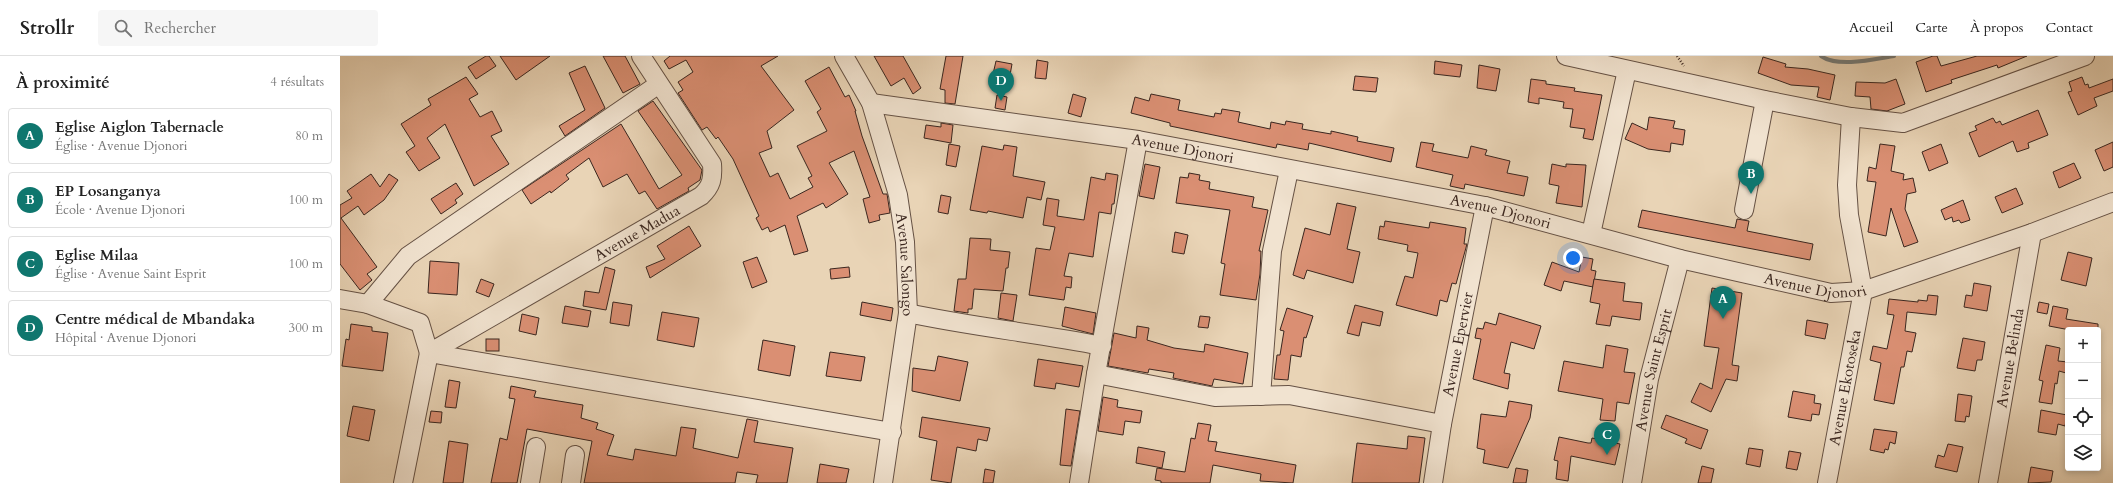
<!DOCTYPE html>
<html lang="fr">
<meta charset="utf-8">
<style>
:root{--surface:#fff;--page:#f6f6f6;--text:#222;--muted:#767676;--line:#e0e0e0;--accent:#0f766e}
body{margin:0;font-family:Cardo,serif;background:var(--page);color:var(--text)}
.controls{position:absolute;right:12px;bottom:12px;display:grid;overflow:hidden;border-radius:4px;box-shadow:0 2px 6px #0003}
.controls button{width:36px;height:36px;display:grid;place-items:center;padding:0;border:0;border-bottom:1px solid var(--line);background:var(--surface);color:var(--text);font:20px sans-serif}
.you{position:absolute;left:1233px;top:202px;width:14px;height:14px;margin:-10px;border:3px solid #fff;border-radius:50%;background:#1a73e8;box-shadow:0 0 0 6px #1a73e833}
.badge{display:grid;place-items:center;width:26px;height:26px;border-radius:50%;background:var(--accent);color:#fff;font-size:13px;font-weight:700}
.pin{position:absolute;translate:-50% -33px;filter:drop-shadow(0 1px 2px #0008)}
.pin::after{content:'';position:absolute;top:21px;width:14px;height:12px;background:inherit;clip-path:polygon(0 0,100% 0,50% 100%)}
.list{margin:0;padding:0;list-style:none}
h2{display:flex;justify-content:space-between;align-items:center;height:52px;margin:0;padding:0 16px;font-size:17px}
h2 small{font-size:13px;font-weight:400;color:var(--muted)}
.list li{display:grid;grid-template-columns:26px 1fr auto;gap:12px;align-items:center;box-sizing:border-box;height:56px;margin:0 8px 8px;padding:0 8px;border:1px solid var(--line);border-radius:4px}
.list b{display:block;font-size:15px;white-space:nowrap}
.list p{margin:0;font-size:13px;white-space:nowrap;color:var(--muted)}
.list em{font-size:13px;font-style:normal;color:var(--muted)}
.icon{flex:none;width:22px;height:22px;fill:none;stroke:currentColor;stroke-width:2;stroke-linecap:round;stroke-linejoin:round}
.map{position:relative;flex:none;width:1773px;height:427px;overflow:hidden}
header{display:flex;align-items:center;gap:24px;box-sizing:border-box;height:56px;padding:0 20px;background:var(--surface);border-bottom:1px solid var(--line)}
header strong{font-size:19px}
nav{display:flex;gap:22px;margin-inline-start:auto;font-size:14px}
.search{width:280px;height:36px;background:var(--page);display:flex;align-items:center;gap:10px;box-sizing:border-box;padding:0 14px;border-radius:4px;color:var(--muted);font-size:15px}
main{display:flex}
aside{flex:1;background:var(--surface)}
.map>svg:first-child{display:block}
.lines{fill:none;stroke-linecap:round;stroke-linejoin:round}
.stream{stroke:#757c7b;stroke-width:4}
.building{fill:#da8f73;stroke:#3a261f}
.minor-casing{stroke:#665245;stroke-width:20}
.path{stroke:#3a261f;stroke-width:2.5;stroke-dasharray:1 2;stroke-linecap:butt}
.minor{stroke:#f1e3d0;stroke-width:18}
.labels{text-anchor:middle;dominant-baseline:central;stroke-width:3.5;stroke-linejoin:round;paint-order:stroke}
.street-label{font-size:15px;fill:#3a261f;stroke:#f1e3d0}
</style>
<header>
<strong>Strollr</strong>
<div class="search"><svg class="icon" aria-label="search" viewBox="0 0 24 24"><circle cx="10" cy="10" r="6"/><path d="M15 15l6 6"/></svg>Rechercher</div>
<nav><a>Accueil</a><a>Carte</a><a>À propos</a><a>Contact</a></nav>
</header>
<main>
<aside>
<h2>À proximité<small>4 résultats</small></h2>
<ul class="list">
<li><span class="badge">A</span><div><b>Eglise Aiglon Tabernacle</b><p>Église · Avenue Djonori</p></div><em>80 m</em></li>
<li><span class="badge">B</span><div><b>EP Losanganya</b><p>École · Avenue Djonori</p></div><em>100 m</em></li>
<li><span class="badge">C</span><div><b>Eglise Milaa</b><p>Église · Avenue Saint Esprit</p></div><em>100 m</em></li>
<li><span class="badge">D</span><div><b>Centre médical de Mbandaka</b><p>Hôpital · Avenue Djonori</p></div><em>300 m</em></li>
</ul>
</aside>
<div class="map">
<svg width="1773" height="427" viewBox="0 0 1773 427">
<rect width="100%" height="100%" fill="#e9d4b6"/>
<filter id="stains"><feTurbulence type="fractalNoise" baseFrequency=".005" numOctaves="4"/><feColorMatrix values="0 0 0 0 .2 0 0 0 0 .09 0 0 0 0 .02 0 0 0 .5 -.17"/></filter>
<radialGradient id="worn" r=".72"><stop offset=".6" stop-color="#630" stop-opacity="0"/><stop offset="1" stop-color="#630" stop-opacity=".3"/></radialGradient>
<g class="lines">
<path class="stream" d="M1481,0C1498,12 1535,3 1554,0"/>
</g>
<g class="building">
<path d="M146,0H149L156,10L136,23L128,11Z"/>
<path d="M160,0H210L176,24Z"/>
<path d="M263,0H285L300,28L283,37Z"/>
<path d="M330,0H438L421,10L454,54L427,75L432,92L419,97L430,121L438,117L450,143L473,131L468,122L472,120L457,90L487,75L477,56L481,53L465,25L489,11L505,41L509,39L516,55H515L522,80L543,138H547L550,157L539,159L540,164L529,167L523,143L530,141L514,95L489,107L508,138L486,152L483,147L457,160L468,195L454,199L445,169L430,176L428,171L422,174L416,162L419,160L393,103L378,81L376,83L367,71L362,74L338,37L343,34L338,26L353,16L346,4L329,13L324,5Z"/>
<path d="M534,0H563L581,32L573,38L564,22L551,30Z"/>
<path d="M606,0H623L615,48L605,47V34L600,33Z"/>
<path d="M1593,0H1597L1601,10L1637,0H1687L1658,12L1657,9L1611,24L1612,27L1586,36L1576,6Z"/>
<path d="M1423,1L1446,8L1445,11L1468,13L1495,19L1490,44L1477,41L1479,31L1451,29L1418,17Z"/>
<path d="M697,4L708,6L706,23L695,22Z"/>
<path d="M656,5L672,8L668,30L651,27Z"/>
<path d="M1095,5L1122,9L1120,21L1094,18Z"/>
<path d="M1139,9L1160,13L1156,35L1137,32Z"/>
<path d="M245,10L265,52L225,80L219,70L245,54L229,17Z"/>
<path d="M1015,20L1038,22L1036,36L1013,34Z"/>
<path d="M126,21L138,38L129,43L140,61L152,55L162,75L151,80L169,108L134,130L105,68L87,82L100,102L79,115L66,96L75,90L61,68L91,49L88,43Z"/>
<path d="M1742,21L1745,29L1748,28L1749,32L1773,23V35L1754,42L1757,50L1738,59L1728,36L1732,35L1729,26Z"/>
<path d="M1191,23L1206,25V28L1235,32L1234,35L1262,39L1253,84L1243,82L1245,73L1230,71L1233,53L1223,52L1224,46L1199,42V48L1188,46Z"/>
<path d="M1556,23L1565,48L1547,55L1531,53L1530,41L1515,40L1516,26L1545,27Z"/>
<path d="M733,38L746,42L741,61L728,57Z"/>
<path d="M811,38L840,44L838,54L874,61L875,57L881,58L882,53L900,56L898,66L930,73L931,66L945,69L946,65L963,68L962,73L991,78V75L1018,81L1017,85L1054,92L1051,106L969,87L968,94L937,88L936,92L830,70V67L791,57L795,41L809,45Z"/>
<path d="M657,39L667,41L665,54L655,52Z"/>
<path d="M313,45L362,114L360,124L348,132L349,135L317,153L305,135L299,138L287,118L263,131L249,102L226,119L229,123L211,137L210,135L191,148L182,134L281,68L319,133L342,119L298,55Z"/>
<path d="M1698,54L1708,79L1688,87L1689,92L1677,96L1673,85L1639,101L1629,77L1637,74L1635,70L1653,62L1656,67L1660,65L1662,69Z"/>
<path d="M1309,61L1335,65L1333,72L1345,74L1343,89L1331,87L1330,96L1308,93L1285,83L1292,67L1307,74Z"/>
<path d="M601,67L613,69L611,87L584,82L586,69L601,71Z"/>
<path d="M1081,86L1094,88L1092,95L1128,102L1131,90L1147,94L1145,99L1170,105L1167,117L1188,121L1184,140L1125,128L1124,133L1110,130L1113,119L1076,111Z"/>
<path d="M1773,86V111L1764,115L1755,94Z"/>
<path d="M609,88L620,90L616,111L606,109Z"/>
<path d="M1540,88L1555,90L1551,115L1564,118L1563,124L1573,122L1576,136L1567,138L1565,153L1578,186L1564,191L1551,152L1546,180L1528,176L1536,126L1527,125L1529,111L1536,113Z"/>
<path d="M1601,88L1608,107L1589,115L1582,96Z"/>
<path d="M664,89L677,91L673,120L705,126L701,144L687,141L683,162L648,155L647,157L630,154L642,90L663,94Z"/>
<path d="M1734,107L1741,122L1719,132L1713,116Z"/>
<path d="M805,108L820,111L814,143L799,140Z"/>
<path d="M1212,108L1226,111V108L1246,109L1242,151L1216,147L1219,130L1209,128Z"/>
<path d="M766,117L778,119L774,148H772L771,158L759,156L753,201L729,197L724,220L732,221L731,232L726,231L724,244L689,239L696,192L710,194L715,171L703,169L707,142L719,144L717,160L744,164L751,121L765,124Z"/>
<path d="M849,117L860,119L859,124L870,126L869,133L914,141L912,151L928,154L919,195H921L920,218L916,244L880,239L885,208L881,207L890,154L836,147L840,121L848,122Z"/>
<path d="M31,118L40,131L49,118L58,124L44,144L24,159L18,150L1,162L37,211L27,218L32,224L20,234L0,208V149L12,142L7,135Z"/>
<path d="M116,127L123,138L115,144L117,147L101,158L91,143Z"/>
<path d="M1676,132L1683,148L1662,157L1655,141Z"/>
<path d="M601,139L611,141L608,158L598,156Z"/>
<path d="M1623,144L1630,164L1621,167L1619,164L1613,166L1612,161L1605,164L1601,154Z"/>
<path d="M997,147L1016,151L1007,193L1020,196L1013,227L967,214L964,223L953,219L965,172L990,179Z"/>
<path d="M1302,154L1395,172L1397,163L1409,165L1407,175L1473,188L1470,204L1298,171Z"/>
<path d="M1045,165L1089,172L1090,166L1126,172L1124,188H1127L1116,228L1112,227L1107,246L1100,244L1097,260L1056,249L1065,220L1073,222L1078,197L1067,195L1068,189L1038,183L1040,170L1044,171Z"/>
<path d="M349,170L361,190L310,222L306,211L325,203L317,190Z"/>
<path d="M835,176L848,179L844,198L832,196Z"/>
<path d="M630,182L651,183L650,194L670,196L668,212H666L663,235L634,233L632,253H628V257L614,255L618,223H626Z"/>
<path d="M1728,196L1752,202L1746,230L1721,224Z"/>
<path d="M417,201L427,226L412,232L403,206Z"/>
<path d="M1242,201L1253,203L1251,214L1256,215L1253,231L1224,225L1221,235L1204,229L1212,206L1239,216Z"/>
<path d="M90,205L119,207L117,239L88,237Z"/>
<path d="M265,211L275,214L266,254L243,250L245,235L259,237Z"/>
<path d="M509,211L510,221L491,223L490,213Z"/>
<path d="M141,223L154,228L149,241L136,236Z"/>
<path d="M1254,223L1285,227L1283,245L1302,247L1300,264L1272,260L1270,270L1256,268L1260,248L1250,246Z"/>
<path d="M1634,227L1651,230L1647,255L1624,251L1626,239L1632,240Z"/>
<path d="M1372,232L1402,237L1392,309L1399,310L1397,325L1386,323L1371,356L1351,346L1360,327L1372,333L1379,292L1364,290Z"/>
<path d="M661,237L677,239L673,265L658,262Z"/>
<path d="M1588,239L1598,240L1596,259L1567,256L1565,275L1576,277L1572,296L1567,295L1564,311H1561L1554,348L1534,344L1541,307L1530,304L1533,290L1547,293L1554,259L1547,258L1549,243L1578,246V244L1587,245Z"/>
<path d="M273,246L292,249L289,270L270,267Z"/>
<path d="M522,246L553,252L551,265L520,259Z"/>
<path d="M1699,246L1709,248L1707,258L1697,256Z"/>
<path d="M1015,249L1043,256L1040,270L1022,266L1019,280L1007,277Z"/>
<path d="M225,250L251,255L248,271L222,267Z"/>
<path d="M1713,250L1728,253L1726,263L1758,268V274H1730L1709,270Z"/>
<path d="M725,251L756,257L753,278L722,270Z"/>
<path d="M947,252L973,260L966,282L964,281L961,301L951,299L948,324L934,323L937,299H940L944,275L940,274Z"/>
<path d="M322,256L359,262L354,291L317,284Z"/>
<path d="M1159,257L1201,270L1194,293L1171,286L1164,317L1170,318L1168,333L1133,323L1141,283L1135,282L1137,272L1143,273L1145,266L1156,269Z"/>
<path d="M182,258L199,262L196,279L179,275Z"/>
<path d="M860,260L870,261L868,272L858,271Z"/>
<path d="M1467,264L1488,268L1485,283L1465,279Z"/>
<path d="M11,268L32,271V275L48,277L43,315L2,310L6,283L9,284Z"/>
<path d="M797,270L809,272L807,284L834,292L864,296L865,288L908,297L903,328L874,323L872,330L833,322L834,317L809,313L808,317L768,310L774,277L796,282Z"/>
<path d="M1623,282L1645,286L1642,304H1637L1635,315L1617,312Z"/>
<rect x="146" y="283" width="13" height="12"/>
<path d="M423,284L455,290L450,320L418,314Z"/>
<path d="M1266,289L1288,293L1284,316L1295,317L1289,348L1277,346L1275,365L1260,364L1263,343L1218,335L1224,305L1263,312Z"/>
<path d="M1706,289L1720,292L1718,305L1728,306L1726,317L1719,315L1717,328L1715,327L1712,348L1699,346L1703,325L1699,324Z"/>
<path d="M490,296L525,301L521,325L486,320Z"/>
<path d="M598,300L628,306L620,345L572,335L573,312L595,315Z"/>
<path d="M698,303L743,310L739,331L716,327L715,333L694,330Z"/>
<path d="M109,324L120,326L116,352L105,351Z"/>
<path d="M171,330L196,335L194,341L243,349L241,362L258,367L256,373L274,379L267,399L293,404L295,393L336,400L341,371L356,373L353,392L398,402L407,363L418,365L414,386L453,392L447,427H416L418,419L397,416L395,427H244L252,385L187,373L177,427H151L160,382L167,384L175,343L169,342Z"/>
<path d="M1453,335L1475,339L1474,347L1481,348L1479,359L1472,358L1471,365L1448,361Z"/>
<path d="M1618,338L1632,340L1629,361L1626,360L1625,366L1615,365Z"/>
<path d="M763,341L778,344L777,351L802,355L800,367L785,365L783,379L758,375Z"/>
<path d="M1169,345L1192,349L1190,362L1168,412L1143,407L1145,394L1137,392L1141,358L1166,361Z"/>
<path d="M13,350L35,354L29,385L7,380Z"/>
<path d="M726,353L740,355L731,410L720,409Z"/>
<path d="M1701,354L1727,359L1725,370L1718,368L1716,379L1698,376Z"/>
<path d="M91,355L102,356L101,367L89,366Z"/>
<path d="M1326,359L1368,374L1361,393L1345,387L1347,383L1321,372Z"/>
<path d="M582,361L650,372L647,385L638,383L636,395L617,391L611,427L591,424L597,385L579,381Z"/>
<path d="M858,367L871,369L868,385L877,386L875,395L956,409L953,427L920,425L921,418L873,409L870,427H821V425L815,424L817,412L845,416L851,382L855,383Z"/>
<path d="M1534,373L1557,376L1555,388L1550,386L1548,394L1545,393L1544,397L1530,394Z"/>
<path d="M1068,380L1085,382L1079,427H1012L1017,387L1067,393Z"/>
<path d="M1219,381L1248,387H1251L1252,382L1280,388L1275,409L1231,400L1228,425L1216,423L1218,405L1214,404Z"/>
<path d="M109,385L128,388L123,427H103Z"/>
<path d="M1608,388L1623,391L1617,416L1595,411L1598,399L1604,401Z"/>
<path d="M798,391L825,396L822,412L796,407Z"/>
<path d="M1409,392L1423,394L1420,411L1406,408Z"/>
<path d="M1449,395L1461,397L1457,414L1446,412Z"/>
<path d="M480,408L509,413L506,427H477Z"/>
<path d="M1362,410L1374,413L1371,427H1358Z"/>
<path d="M1691,411L1713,415L1711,426L1688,427Z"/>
<path d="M1176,412L1188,414L1186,427H1173Z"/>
<path d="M645,413L655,415L653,427H643Z"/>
</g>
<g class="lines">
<defs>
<g id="minor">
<path d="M301,0L372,108C373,122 372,130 361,140L89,297L80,267L28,248L68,200L319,28"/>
<path id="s1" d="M504,0L531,47L558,139L565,186L568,257L543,427"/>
<path d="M1226,0L1425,44L1511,61L1563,67L1745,0"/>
<path id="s2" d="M531,47L798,84L1145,150L1340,203L1491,237L1523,235L1692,177L1773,146"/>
<path d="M1404,154L1425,44"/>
<path d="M1251,178L1287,14"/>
<path d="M0,243L28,248"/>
<path d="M568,257C632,271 697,277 762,290"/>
<path d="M756,318L875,341L949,339L1102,368"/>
<path d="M921,340L932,195L949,114"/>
<path d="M63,427L89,297L552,376"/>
<path d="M190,427L196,391"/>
<path d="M231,427L235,399"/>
<path d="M739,427L756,318L798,84"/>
<path id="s3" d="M1093,427L1102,368L1145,150"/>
<path id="s4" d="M1292,427L1309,323L1340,203"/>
<path id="s5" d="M1487,427L1523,235L1509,159L1507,129L1511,61"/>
<path id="s6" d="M1648,427L1692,177"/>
</g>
</defs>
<use href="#minor" class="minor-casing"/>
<path class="path" d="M1337,0L1344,10"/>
<use href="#minor" class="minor"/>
</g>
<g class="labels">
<g class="street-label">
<text stroke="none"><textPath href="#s2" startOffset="315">Avenue Djonori</textPath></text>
<text stroke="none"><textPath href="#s2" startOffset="639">Avenue Djonori</textPath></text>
<text transform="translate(297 177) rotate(-30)">Avenue Madua</text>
<text stroke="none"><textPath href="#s1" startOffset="220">Avenue Salongo</textPath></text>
<text stroke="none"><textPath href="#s2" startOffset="963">Avenue Djonori</textPath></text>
<text stroke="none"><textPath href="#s3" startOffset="141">Avenue Epervier</textPath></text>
<text stroke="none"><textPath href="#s6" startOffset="127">Avenue Belinda</textPath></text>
<text stroke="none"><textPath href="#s4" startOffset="115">Avenue Saint Esprit</textPath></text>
<text stroke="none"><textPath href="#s5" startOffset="97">Avenue Ekotoseka</textPath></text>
</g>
</g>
<rect width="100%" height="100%" filter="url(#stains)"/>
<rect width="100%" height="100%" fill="url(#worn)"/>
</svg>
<div class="controls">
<button>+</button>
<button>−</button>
<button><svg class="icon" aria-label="locate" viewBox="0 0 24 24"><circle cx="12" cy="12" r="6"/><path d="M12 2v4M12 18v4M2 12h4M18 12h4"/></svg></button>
<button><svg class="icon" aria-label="layers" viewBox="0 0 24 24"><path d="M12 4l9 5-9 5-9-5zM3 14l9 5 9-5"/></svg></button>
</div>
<div class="you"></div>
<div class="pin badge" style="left:1383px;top:263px">A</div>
<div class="pin badge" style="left:1411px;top:138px">B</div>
<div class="pin badge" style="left:1267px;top:399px">C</div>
<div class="pin badge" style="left:661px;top:45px">D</div>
</div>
</main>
